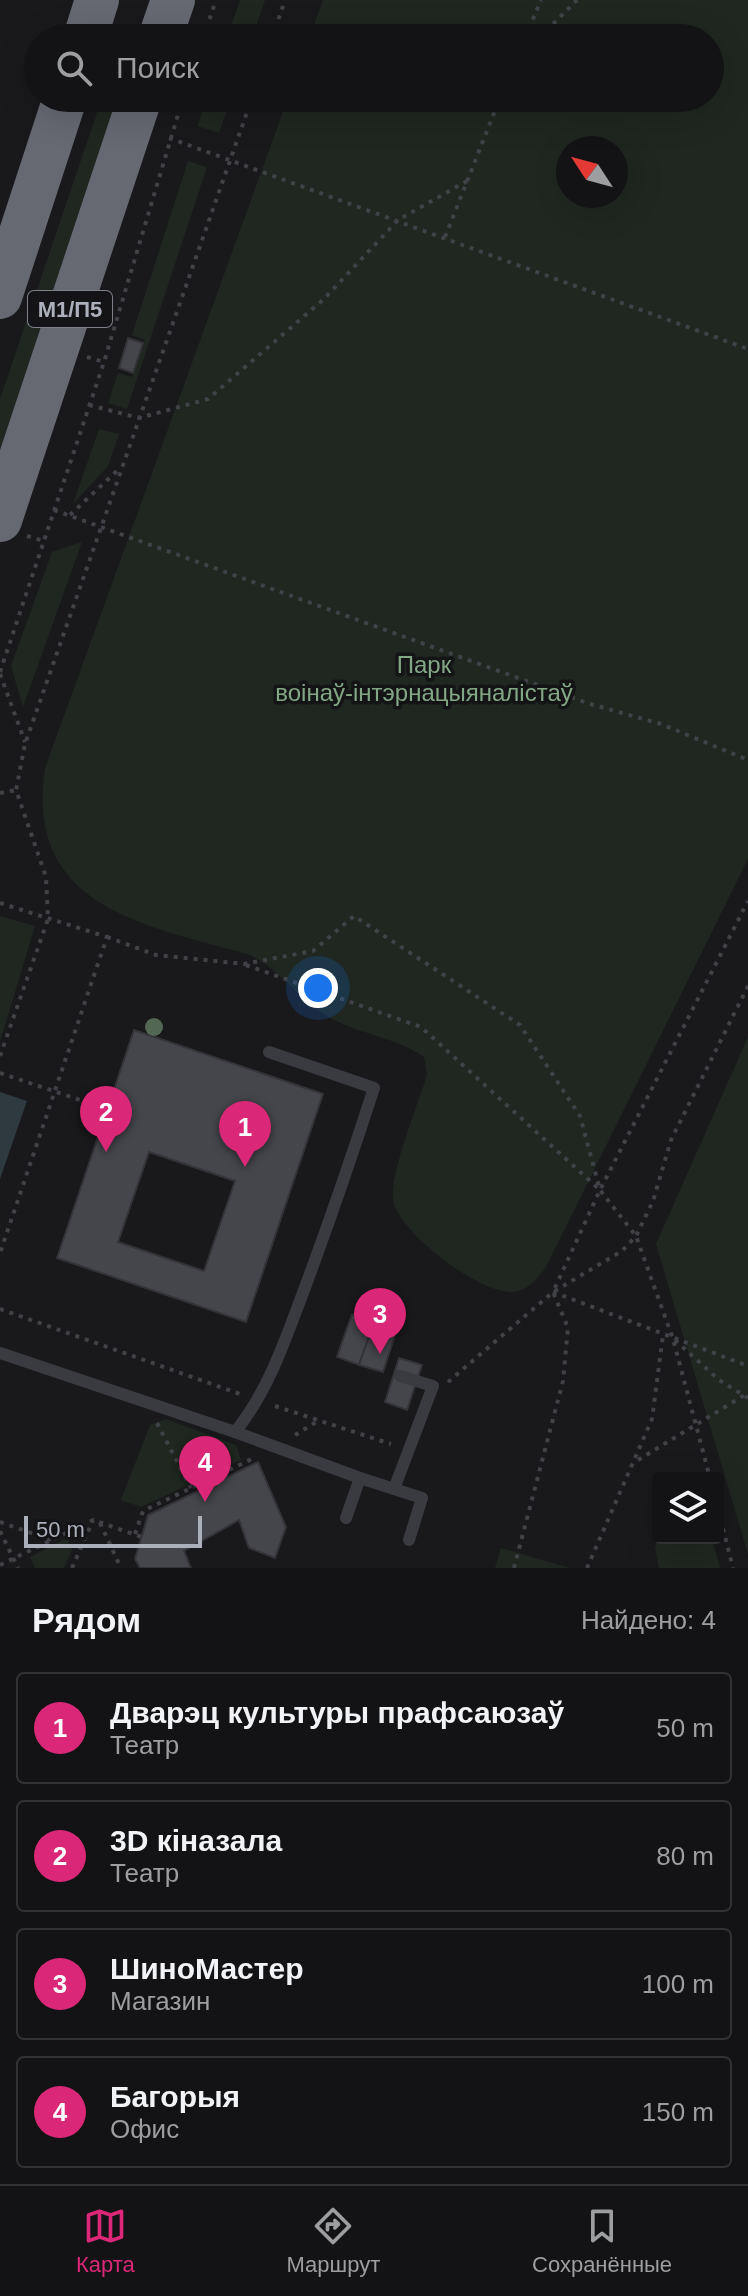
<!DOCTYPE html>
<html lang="ru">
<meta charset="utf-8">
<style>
:root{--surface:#131315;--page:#1c1c1e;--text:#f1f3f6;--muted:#9d9ea0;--line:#323234;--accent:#db2777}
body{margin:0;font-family:Helvetica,sans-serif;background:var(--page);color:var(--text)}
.controls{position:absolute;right:24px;bottom:24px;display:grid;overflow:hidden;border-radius:8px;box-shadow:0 8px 32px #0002}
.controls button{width:72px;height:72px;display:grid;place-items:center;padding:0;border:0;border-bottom:2px solid var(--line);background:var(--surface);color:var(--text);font:40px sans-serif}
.compass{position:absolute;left:556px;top:136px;width:72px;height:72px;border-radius:50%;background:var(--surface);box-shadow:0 8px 32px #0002;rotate:306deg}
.scale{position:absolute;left:24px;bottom:20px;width:178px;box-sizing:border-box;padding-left:8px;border:4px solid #abb0bb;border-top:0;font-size:22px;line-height:28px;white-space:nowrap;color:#abb0bb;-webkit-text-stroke:6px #141417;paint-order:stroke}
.you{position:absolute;left:318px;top:988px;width:28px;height:28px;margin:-20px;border:6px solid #fff;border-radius:50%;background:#1a73e8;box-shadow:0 0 0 12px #1a73e833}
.badge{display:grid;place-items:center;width:52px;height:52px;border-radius:50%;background:var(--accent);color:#fff;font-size:26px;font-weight:700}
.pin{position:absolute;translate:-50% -66px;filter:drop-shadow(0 2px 4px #0008)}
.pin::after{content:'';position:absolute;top:42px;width:28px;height:24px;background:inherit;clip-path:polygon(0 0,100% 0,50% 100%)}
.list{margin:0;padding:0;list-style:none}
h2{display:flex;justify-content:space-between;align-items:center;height:104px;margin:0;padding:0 32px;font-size:34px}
h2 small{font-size:26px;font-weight:400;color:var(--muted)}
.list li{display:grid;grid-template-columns:52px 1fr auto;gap:24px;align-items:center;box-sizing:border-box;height:112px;margin:0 16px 16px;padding:0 16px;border:2px solid var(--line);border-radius:8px}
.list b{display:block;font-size:30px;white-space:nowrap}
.list p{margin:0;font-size:26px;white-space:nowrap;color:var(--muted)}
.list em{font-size:26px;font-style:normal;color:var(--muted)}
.icon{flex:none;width:44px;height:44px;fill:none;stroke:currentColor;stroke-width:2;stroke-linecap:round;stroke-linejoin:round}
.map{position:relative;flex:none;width:748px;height:1568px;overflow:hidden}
.search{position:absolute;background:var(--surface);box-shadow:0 8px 32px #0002;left:24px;right:24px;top:24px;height:88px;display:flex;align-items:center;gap:20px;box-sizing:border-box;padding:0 28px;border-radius:44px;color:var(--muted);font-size:30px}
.sheet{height:616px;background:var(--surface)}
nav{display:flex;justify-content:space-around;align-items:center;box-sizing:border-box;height:112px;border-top:2px solid var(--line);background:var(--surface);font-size:22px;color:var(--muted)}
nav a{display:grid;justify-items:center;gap:4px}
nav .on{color:var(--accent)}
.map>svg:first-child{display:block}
.green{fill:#1f2720;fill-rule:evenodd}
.water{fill:#2f3940}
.building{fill:#45464c;stroke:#333338;stroke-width:2;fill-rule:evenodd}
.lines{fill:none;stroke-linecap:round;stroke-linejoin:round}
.path{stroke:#404248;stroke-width:4;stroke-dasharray:4 6;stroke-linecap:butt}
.lane{stroke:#3a3b41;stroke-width:12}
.highway{stroke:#666972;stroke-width:44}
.tree{fill:#536755}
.labels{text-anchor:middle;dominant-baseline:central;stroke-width:7;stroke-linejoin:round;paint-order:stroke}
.shield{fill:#141417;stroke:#7e818a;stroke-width:2}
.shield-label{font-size:22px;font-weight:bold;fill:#abb0bb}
.park-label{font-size:24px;fill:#82a784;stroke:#141417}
</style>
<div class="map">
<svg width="748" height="1568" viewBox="0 0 748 1568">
<rect width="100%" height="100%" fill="#19191c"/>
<g class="green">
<path d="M240,0H265L252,38H227Z"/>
<path d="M323,0H748V859L546,1267C537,1279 529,1290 513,1292C481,1295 396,1231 393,1199C390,1173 418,1104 427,1075L424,1057C396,1037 357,1034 327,1016C298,999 280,969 250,955C146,925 24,909 45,768L288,98H710V38H309ZM568,148H616V196H568Z"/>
<path d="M102,98H120L0,453V399Z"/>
<path d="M207,98H231L219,133L197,126Z"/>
<path d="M188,161L207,167L127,409L108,403L118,373L132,377L145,340L132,335Z"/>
<path d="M99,429L119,434L108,466L73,504Z"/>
<path d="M82,542L23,707L11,666L52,552Z"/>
<path d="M0,916L35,926L0,1042Z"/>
<path d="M748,1037V1554L656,1244Z"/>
<path d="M166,1419L236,1445L241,1460L141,1507L121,1500L150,1425Z"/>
<path d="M658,1533V1538H712L720,1568H659L655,1548Z"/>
<path d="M67,1538L72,1550L64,1568H35L30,1557Z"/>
<path d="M501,1548L570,1568H495Z"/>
</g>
<path class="water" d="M0,1092L27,1101L0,1179Z"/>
<g class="building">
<path d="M128,338L143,343L133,373L119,368Z"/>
<path d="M134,1030L323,1094L246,1322L57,1258ZM149,1152L235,1181L204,1271L118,1242Z"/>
<path d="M352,1314L374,1322L359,1365L337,1357Z"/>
<path d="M374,1322L397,1329L383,1372L359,1365Z"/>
<path d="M399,1358L422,1365L407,1410L385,1402Z"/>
<path d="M258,1462L286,1527L275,1558L249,1548L239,1520L184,1551L191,1568H140L135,1559L148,1515Z"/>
</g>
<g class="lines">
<g class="path">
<path d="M203,38L216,0"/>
<path d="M272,38L285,0"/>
<path d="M525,38L541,0"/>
<path d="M539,38L577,0"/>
<path d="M169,138L748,349"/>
<path d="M445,237L500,98"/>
<path d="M87,357L104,362"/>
<path d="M89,405L139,418L208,399L324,299L398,220L467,181"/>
<path d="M54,510L590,704L661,724L748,760"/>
<path d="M70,515L119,469"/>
<path d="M27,536L44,541"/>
<path d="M0,672L104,362L183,98"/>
<path d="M0,674L25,742"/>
<path d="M0,793L16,790"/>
<path d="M0,903L107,937L0,1253"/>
<path d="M107,937L156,955L244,964L313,951L354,916L520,1025L580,1116L600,1190L636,1236L673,1339L710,1478"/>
<path d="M246,965L421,1027L600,1190"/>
<path d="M0,1056L48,919L46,877L16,790L25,744L252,98"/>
<path d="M0,1073L107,1109"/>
<path d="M553,1292L748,1366"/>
<path d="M0,1309L240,1394"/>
<path d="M675,1340L719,1380L748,1398"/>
<path d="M448,1382L553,1292L622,1251L636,1236L653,1201L671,1140L748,986"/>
<path d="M275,1406L391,1444"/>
<path d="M157,1423L191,1488"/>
<path d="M295,1435L318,1421"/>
<path d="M638,1460L748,1393"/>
<path d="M718,1509L733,1568"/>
<path d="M0,1522L51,1540"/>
<path d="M100,1523L121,1568"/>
<path d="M0,1531L18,1568"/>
<path d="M135,1534L143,1511L256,1457"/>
<path d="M0,1565L93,1520L142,1537"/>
<path d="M72,1568L93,1520"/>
<path d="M514,1568L563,1381L568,1328L553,1292L600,1190L748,901"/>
<path d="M587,1568L652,1419L663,1335"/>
</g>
<g class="lane">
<path d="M0,1353L235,1432C269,1390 285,1340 304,1290C329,1223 352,1156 374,1088L269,1052"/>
<path d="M235,1432L360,1478L346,1518"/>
<path d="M360,1478L422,1498L409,1540"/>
<path d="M394,1489L433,1386L400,1376"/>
</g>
<g class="highway">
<path d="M85,38L97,0"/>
<path d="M160,38L173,0"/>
<path d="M0,297L65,98"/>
<path d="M0,520L140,98"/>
</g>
</g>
<circle class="tree" cx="154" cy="1027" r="9"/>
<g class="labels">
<rect class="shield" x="28" y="291" width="84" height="36" rx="6"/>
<g class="shield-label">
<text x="70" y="309">М1/П5</text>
</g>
<g class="park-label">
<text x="424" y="664">Парк<tspan x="424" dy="28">воінаў-інтэрнацыяналістаў</tspan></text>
</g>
</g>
</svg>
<div class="controls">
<button><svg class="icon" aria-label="layers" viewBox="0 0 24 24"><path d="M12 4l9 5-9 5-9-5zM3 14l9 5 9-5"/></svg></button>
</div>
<svg class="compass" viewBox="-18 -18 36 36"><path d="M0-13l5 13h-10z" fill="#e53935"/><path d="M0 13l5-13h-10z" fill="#9d9ea0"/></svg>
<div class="scale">50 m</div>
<div class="you"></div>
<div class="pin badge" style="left:245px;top:1167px">1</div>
<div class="pin badge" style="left:106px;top:1152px">2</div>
<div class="pin badge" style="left:380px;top:1354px">3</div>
<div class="pin badge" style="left:205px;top:1502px">4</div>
<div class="search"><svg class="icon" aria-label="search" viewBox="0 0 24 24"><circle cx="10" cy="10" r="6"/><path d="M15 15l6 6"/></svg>Поиск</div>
</div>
<section class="sheet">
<h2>Рядом<small>Найдено: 4</small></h2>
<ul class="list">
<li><span class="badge">1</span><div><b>Дварэц культуры прафсаюзаў</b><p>Театр</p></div><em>50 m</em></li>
<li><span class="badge">2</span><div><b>3D кіназала</b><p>Театр</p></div><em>80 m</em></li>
<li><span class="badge">3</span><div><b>ШиноМастер</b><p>Магазин</p></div><em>100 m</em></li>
<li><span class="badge">4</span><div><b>Багорыя</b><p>Офис</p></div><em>150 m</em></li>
</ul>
</section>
<nav>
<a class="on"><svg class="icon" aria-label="map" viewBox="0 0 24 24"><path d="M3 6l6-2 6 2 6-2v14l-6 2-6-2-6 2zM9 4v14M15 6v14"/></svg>Карта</a>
<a><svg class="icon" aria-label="directions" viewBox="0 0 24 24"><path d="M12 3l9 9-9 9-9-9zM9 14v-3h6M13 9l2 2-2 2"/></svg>Маршрут</a>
<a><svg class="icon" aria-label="saved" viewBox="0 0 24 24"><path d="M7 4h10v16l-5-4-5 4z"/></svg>Сохранённые</a>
</nav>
